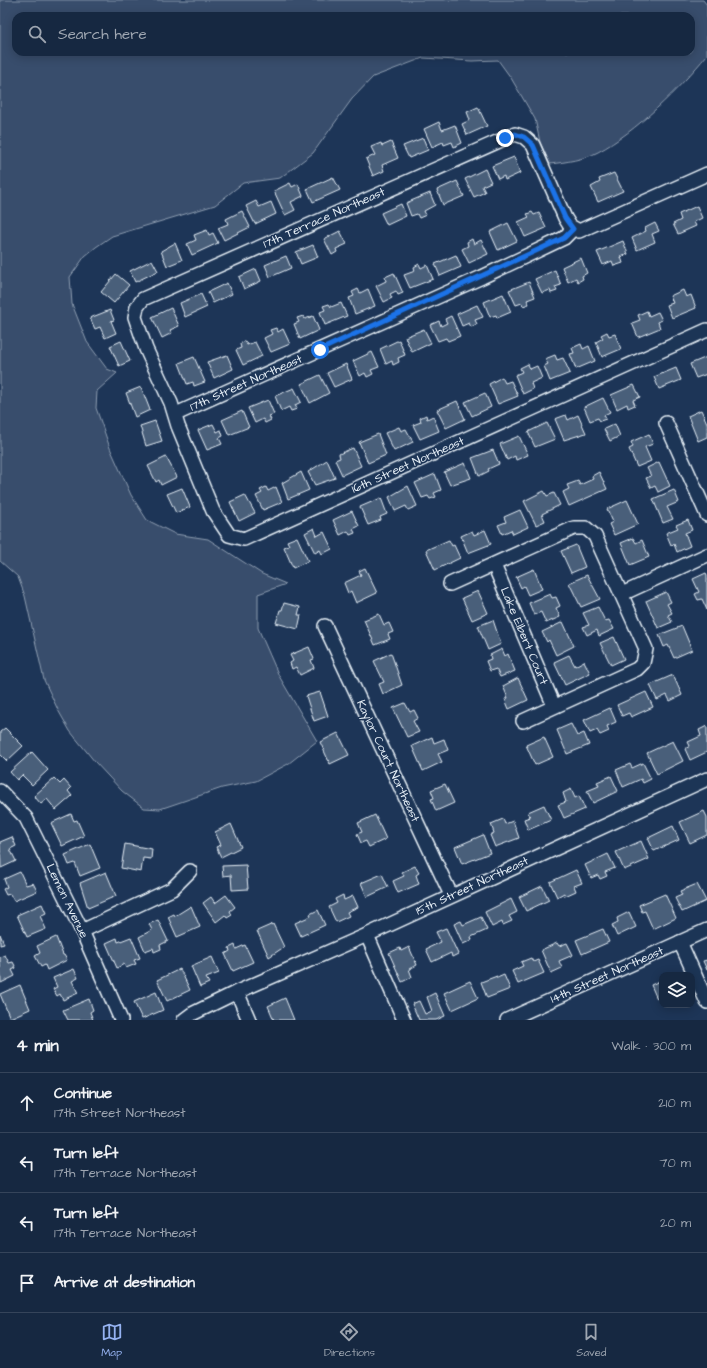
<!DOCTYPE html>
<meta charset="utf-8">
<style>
:root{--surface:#162841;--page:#23344c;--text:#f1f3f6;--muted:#9ea6b1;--line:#35445a;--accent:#95b2f1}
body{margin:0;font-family:"Architects Daughter",sans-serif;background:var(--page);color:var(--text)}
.controls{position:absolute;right:12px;bottom:12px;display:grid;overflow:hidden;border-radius:8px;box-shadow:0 2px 10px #0003}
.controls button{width:36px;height:36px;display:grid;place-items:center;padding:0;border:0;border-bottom:1px solid var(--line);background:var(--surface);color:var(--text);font:20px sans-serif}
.stop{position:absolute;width:12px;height:12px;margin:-9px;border:3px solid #1a73e8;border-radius:50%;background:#fff}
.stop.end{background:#1a73e8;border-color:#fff;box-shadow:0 1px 4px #0008}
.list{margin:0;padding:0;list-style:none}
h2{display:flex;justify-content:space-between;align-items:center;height:52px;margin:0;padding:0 16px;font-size:17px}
h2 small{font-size:13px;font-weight:400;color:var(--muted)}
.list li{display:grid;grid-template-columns:26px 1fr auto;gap:12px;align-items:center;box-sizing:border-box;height:60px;padding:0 16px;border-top:1px solid var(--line)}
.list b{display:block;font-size:15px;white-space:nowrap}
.list p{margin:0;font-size:13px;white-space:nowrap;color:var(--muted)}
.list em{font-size:13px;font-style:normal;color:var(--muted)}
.icon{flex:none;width:22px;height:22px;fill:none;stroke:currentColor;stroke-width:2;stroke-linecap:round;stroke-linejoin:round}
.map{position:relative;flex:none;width:707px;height:1020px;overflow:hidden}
.search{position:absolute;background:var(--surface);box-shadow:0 2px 10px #0003;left:12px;right:12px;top:12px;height:44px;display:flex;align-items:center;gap:10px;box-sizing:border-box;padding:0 14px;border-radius:12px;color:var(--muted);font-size:15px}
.sheet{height:292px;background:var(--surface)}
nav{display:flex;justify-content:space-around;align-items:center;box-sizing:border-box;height:56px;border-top:1px solid var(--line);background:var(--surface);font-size:11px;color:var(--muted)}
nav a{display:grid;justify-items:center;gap:2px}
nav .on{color:var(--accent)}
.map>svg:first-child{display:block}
.green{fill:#374d6c;stroke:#909fb2;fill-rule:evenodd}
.building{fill:#495e7a;stroke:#e8f1f8}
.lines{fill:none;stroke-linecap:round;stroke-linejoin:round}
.minor-casing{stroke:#e8f1f8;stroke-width:16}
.minor{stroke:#1d3557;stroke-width:13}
.route{stroke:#1a73e8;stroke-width:5}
.labels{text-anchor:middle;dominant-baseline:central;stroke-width:3;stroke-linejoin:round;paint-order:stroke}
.street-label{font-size:12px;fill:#e8f1f8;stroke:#1d3557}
</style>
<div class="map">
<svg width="707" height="1020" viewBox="0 0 707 1020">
<rect width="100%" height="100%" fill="#1d3557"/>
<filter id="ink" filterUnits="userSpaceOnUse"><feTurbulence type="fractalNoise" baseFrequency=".025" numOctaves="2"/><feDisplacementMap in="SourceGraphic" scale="8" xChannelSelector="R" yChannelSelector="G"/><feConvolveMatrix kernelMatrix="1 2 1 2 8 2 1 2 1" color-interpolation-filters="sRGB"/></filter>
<g filter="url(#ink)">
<path class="green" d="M0,0H703L707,5V55C680,88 636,132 598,152C583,160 566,162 550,164L540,142L535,119L511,78L498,60L472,61L423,58L373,77L352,99L313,153L280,178L243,183L215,205L112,236L96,247L85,256L70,277L72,304L87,342L107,369L117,373L97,391L96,408L110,448L131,495L147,520L175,534L208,539L262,574L286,584L258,594V628L279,676L317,741L288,764L256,781L222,788L160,809L144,808L122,791L95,762L70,731L58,710L44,680L25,596L18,577L0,561ZM16,16H691V52H16Z"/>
<g class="building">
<path d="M478,107L487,126L467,135L462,124L470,120L467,112Z"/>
<path d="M439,122L442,130L455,125L462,143L454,147L452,142L444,145L443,142L432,147L424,129Z"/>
<path d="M423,138L428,150L409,158L403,146Z"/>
<path d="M391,142L398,158L382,165L384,171L373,176L366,159L375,155L371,147L381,143L382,146Z"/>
<path d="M514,157L520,173L505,180L504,176L498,179L492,166Z"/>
<path d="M485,169L491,182L482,186L485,192L474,197L465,179Z"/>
<path d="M614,173L623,191L598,202L591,187L600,182L599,179Z"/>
<path d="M333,177L340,190L313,202L307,189Z"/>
<path d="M457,181L464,196L443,205L437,190Z"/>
<path d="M290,183L292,187L298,184L303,196L291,202L295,210L285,215L274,191Z"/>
<path d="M430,193L435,205L424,211L426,215L419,218L417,214L411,216L406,203Z"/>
<path d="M256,201L259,207L271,202L276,214L255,224L246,206Z"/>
<path d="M401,204L406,216L387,225L381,213Z"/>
<path d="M697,206L702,218L694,222L696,226L678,234L673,224L681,220L679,214Z"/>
<path d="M242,211L250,227L224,240L218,228L228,224L226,219Z"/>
<path d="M532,212L534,215L539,213L546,228L525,237L518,222L529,217L527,214Z"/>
<path d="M508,223L517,241L498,250L490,232Z"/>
<path d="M655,223L659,231L652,234L655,242L637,250L632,238L646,231L645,228Z"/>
<path d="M207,230L209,235L213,233L218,243L192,255L187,244L196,240L194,235Z"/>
<path d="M340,231L347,244L336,249L337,252L332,255L324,239Z"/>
<path d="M472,239L474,244L481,240L488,254L469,263L462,249L468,246L467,242Z"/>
<path d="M623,241L628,254L621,257L623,263L614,266L612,261L603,265L597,252Z"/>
<path d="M175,243L182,260L167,266L161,251Z"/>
<path d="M313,245L318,257L301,264L296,252Z"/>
<path d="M456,255L461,267L440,276L435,264Z"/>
<path d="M286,256L291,268L270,277L265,265Z"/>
<path d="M581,258L587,273L582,276L583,279L578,282L576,278L568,282L562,267Z"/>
<path d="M152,260L158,271L135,282L130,271Z"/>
<path d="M419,264L421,268L427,265L433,279L410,288L404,275L415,271L414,267Z"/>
<path d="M256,269L261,281L244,289L239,277Z"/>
<path d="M555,270L561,285L555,287L557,291L551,293L550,290L542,293L535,279Z"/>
<path d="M394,273L403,293L398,295L396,291L390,294L392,298L384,302L376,286L386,281L385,277Z"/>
<path d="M116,274L129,285L114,303L101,292Z"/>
<path d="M529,282L535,297L527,300L529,304L523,306L522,303L516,305L509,290Z"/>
<path d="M227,283L232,294L213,303L208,292Z"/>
<path d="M358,289L360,293L368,289L375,306L355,314L349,298L354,296L352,292Z"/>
<path d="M683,290L686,297L691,295L696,308L672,318L667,305L673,303L670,296Z"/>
<path d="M201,294L207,307L185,317L180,303Z"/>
<path d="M503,294L511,312L497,318L496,315L490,317L484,302Z"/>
<path d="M341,303L347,316L325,325L320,312L325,310L323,306L329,304L331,307Z"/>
<path d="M477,305L483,317L475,320L477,324L471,327L469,323L462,326L457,314Z"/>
<path d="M171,308L179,326L170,330L172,333L162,338L152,317Z"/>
<path d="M110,310L114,320L111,321L116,333L105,338L100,327L95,329L90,318Z"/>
<path d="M647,311L649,316L658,312L662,320L658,322L660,328L638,337L632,323L640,320L638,315Z"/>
<path d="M303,316L305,319L313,316L319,330L300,339L294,324L299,322L297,318Z"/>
<path d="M451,316L460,336L448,341L446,338L438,341L430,325L439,321L441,326L447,323L445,319Z"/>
<path d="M276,328L278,332L283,329L290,344L271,352L264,338L272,334L270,330Z"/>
<path d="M424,329L431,343L412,352L405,337Z"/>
<path d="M607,332L609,336L615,334L621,349L602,357L596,342L603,338L601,335Z"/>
<path d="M399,340L405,355L398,358L399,362L393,365L392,361L386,364L380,349Z"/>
<path d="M121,341L130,361L119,366L110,346Z"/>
<path d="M245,341L247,345L255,342L262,356L243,365L236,350L241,348L240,344Z"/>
<path d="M581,344L583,349L589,346L595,361L576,369L570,354L574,353L572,348Z"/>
<path d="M372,352L379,367L371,370L373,374L367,377L365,373L360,376L353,361Z"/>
<path d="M227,355L233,369L214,378L207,362Z"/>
<path d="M555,355L557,360L563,358L570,373L550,381L544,366L548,364L545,359Z"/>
<path d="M194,357L205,382L194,386L193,382L187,384L179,363Z"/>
<path d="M707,357V374L696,378L690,364Z"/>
<path d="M346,364L352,379L334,387L327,373Z"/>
<path d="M528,364L530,369L537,366L542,378L531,383L533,389L523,394L515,375L522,372L520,368Z"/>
<path d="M676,368L681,380L659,389L654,377Z"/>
<path d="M320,375L329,393L310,403L301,384Z"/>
<path d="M502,377L505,383L511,381L518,396L498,404L489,384Z"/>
<path d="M634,385L640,397L633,400L635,405L628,408L627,404L617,409L611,395Z"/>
<path d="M141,387L150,410L135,417L126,393Z"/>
<path d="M294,388L301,402L295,405L297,409L291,411L289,407L281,411L275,396Z"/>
<path d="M485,393L491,407L472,416L465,402Z"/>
<path d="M603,398L610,412L604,415L606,419L600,421L598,418L590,421L584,407Z"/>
<path d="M268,400L274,414L269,416L271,420L265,423L263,419L255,423L248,408Z"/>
<path d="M457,401L465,419L446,428L437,410Z"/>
<path d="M701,410L707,423V437L698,441L688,416Z"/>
<path d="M242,411L249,427L229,435L222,420Z"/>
<path d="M426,415L427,419L433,416L439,431L420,439L413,425L421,422L420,418Z"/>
<path d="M566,415L568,420L578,415L586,433L564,440L555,419Z"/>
<path d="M155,421L162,441L146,446L140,426Z"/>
<path d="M547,423L555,439L535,447L528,432Z"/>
<path d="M213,424L217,432L221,430L223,436L219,438L222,444L207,450L198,430Z"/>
<path d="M615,424L620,436L610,441L604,429Z"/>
<path d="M399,427L401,431L406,429L413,442L394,451L385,433Z"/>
<path d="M378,434L386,455L368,463L359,442Z"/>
<path d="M649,434L653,444L645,447L651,461L637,467L629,449L633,447L631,442Z"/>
<path d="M519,436L528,455L516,460L515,456L507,460L500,444Z"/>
<path d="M353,448L361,466L342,475L335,460L340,458L339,454Z"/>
<path d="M493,450L499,464L488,469L489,471L479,476L472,458Z"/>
<path d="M166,457L177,477L161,485L159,480L156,482L148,466Z"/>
<path d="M327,460L335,478L315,485L308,472Z"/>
<path d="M659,462L670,486L658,492L655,486L651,488L646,478L651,476L647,468Z"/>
<path d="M465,463L471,478L450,485L444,472Z"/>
<path d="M301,472L309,490L288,499L282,483Z"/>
<path d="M599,472L607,489L569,506L563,492L569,489L567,485L578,481L580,485L593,479L592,476Z"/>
<path d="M435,474L441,490L434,493L436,497L430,499L428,496L422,498L415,483Z"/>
<path d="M408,486L417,506L408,510L406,506L395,511L389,497Z"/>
<path d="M266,487L268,491L276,487L282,502L263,510L256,496L262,493L260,490Z"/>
<path d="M182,488L190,507L176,513L167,494Z"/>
<path d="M674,490L679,502L667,507L673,519L663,523L653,499Z"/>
<path d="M544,491L547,496L554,493L560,505L542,514L545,521L536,525L524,501Z"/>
<path d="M245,495L255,513L239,521L230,502Z"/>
<path d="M381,498L387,514L380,517L381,520L368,525L360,507Z"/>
<path d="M627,500L638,524L614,535L609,524L613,522L607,509Z"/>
<path d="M520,510L528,527L513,534L511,530L502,534L498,525L506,522L504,517Z"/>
<path d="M352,511L359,526L353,529L355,533L350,535L348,531L340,535L333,520Z"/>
<path d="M688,520L692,530L685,533L690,546L677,552L674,544L671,545L666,533L678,528L676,525Z"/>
<path d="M314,528L317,536L324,532L332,549L322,554L320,550L315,553L305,533Z"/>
<path d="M485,530L491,544L468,553L461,536L472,531L474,535Z"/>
<path d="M297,537L308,561L293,568L284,547L289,545L287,541Z"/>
<path d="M633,538L636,543L642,540L649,557L630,565L621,543Z"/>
<path d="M449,540L452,546L454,545L460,558L435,570L426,550Z"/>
<path d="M576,545L585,567L571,573L561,551Z"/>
<path d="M365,568L377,593L356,603L351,591L348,593L344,583L361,575L359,571Z"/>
<path d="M534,569L542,589L528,595L524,586L521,588L516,577Z"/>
<path d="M706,573L707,575V610L702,599L698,600L695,594L699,592L693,579Z"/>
<path d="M587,575L600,599L581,607L569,583Z"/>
<path d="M478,591L488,613L472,620L462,598Z"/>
<path d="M666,592L671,602L667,604L672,613L668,615L672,622L658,628L646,601Z"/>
<path d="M550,594L552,598L556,597L560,606L556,608L560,617L546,623L541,612L534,615L529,603Z"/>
<path d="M284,603L300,607L298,615H301L298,629L276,623L280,610H282Z"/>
<path d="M598,607L605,621L609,620L614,629L599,636L597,630L587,635L583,627L589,625L583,613Z"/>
<path d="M379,614L384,625L389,623L393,632L388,634L390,639L375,645L364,620Z"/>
<path d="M493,620L501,644L488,650L478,626Z"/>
<path d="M563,622L574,646L556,655L549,640L547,642L542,632Z"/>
<path d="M682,626L692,650L674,658L668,645L664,647L659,635Z"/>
<path d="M614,637L624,659L611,665L600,643Z"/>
<path d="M309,647L314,659L311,660L314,668L300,675L296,667L292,669L290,663L293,661L290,655Z"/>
<path d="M502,649L505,656L508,654L515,671L500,677L496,669L490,671L486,661L491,659L490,655Z"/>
<path d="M391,653L402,685L383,694L379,684L384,682L374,661Z"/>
<path d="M569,655L575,666L584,661L590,673L565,685L554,662Z"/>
<path d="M673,675L682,695L670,701L667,695L657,700L650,685Z"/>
<path d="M518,678L528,700L509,709L505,699L508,698L503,686Z"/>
<path d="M320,692L328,716L314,721L306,696Z"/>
<path d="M646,692L653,707L631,717L629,713L622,716L617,705Z"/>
<path d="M405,703L410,712L414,710L418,718L413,721L419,732L407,737L393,708Z"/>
<path d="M610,708L616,722L607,726L609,731L600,735L597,730L590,733L584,720Z"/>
<path d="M571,724L577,736L584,733L589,745L567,754L557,730Z"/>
<path d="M707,726V752L690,760L685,749L690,746L688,742L701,736L699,730Z"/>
<path d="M5,728L23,746L7,761L0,754V732Z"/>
<path d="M338,733L349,755L330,764L320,742Z"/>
<path d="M432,737L434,743L444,739L448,750L438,754L442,762L423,771L412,746Z"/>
<path d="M544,737L553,757L535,765L526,745Z"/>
<path d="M673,741L683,761L657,774L647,753Z"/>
<path d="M32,752L48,770L32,785L22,775L17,780L10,772Z"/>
<path d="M643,763L651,779L643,783L641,779L623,787L616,770L630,764L632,768Z"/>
<path d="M611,776L618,791L593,803L587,791L599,786L597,782Z"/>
<path d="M54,778L60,784L64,780L71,788L68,791L72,796L56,810L47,799L41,804L34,796Z"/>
<path d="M445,784L454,803L436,811L431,799L434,798L431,790Z"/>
<path d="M571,789L575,798L579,796L585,809L564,818L558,805L566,802L563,793Z"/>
<path d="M544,805L551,820L528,830L524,819L530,817L528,812Z"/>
<path d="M704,811L707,817V835L690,843L680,822Z"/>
<path d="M71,814L74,821L77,820L84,836L62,846L51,823Z"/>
<path d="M375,815L386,839L369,847L366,841L361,843L357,834L362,832L358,823Z"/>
<path d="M503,819L505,824L513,821L519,838L495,847L490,835L494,833L491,824Z"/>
<path d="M231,824L241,847L221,857L216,847L221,845L215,832Z"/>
<path d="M673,826L679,840L654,851L648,838Z"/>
<path d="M483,835L490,853L462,864L455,847Z"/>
<path d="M12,837L16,846L10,849L16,861L1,868L0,842Z"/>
<path d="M641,841L649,859L624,870L616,852Z"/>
<path d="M90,844L100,868L80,876L75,863L69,865L65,855Z"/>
<path d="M125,844L152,849L151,859L143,858L141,872L121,868Z"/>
<path d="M608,854L615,868L605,872L607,876L600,879L598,875L591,878L585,865Z"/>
<path d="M246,865L248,889L232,890L231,875L223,876L222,866Z"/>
<path d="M415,866L419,873L416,875L419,884L398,893L393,881L404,876L402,872Z"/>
<path d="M576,870L582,883L574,886L576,891L565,896L564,893L557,897L550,882Z"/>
<path d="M20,872L26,885L33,883L37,891L14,901L10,894L6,895L3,889L7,887L4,879Z"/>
<path d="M106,872L116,896L88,908L80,883Z"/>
<path d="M382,874L388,887L367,897L361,883Z"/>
<path d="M697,884L706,901L682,912L675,898L682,895L680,891Z"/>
<path d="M542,886L549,900L526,911L519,897Z"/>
<path d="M665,894L676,918L653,929L645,911L642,912L639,905Z"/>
<path d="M226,895L235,907L230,911L232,915L227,918L225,915L216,922L203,903L211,897L215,903Z"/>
<path d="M343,895L344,900L353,896L358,907L347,912L349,916L336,922L329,907L337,903L335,899Z"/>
<path d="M511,899L517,912L509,916L512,921L503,925L502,922L492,927L485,912Z"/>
<path d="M42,904L46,913L40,916L46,929L27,937L17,915Z"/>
<path d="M191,906L200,927L177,937L168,917L174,914L175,916Z"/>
<path d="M318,910L325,925L301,936L295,923L311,916L310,914Z"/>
<path d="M629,912L636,927L617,936L612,925L618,922L617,918Z"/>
<path d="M481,917L487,930L471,937L472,940L463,944L454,924L461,921L463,925Z"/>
<path d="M158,920L168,941L160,945L161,949L154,952L153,948L145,951L139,937L152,930L149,924Z"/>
<path d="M273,924L284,947L269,957L257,931Z"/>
<path d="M446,928L458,954L452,957L451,953L432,962L426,949L441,942L436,932Z"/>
<path d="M603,929L609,942L582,954L576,940Z"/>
<path d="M0,934L4,944L0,945Z"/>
<path d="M56,937L63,955H64L67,960L47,970L45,965L41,967L35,956L40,953L37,946Z"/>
<path d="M131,937L140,958L134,960L136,964L126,968L124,964L117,968L106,943L117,938L118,942Z"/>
<path d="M557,943L559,946L567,943L573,955L559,961L562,968L551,973L541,950Z"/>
<path d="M235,945L236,949L245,945L253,962L233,971L225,954L230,951L229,948Z"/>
<path d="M409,947L417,965L409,969L412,977L402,982L389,953L400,948L401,951Z"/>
<path d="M5,955L9,963L13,962L16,968L12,970L15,976L1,983L0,957Z"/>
<path d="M212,957L219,973L206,978L209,983L200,987L191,966Z"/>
<path d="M531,958L533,962L538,960L544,973L518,984L512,971L523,966L521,962Z"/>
<path d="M707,960V970L703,961Z"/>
<path d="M74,969L78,978L72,981L78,993L63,1000L60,994L57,996L53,989L57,987L53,978Z"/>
<path d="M180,969L190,990L167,1001L157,980Z"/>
<path d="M504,975L510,989L487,998L481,982L497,976V978Z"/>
<path d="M662,980V997L657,999L651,985Z"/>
<path d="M470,981L478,998L452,1010L444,993Z"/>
<path d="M20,985L30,1009L10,1018L0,994Z"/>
<path d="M156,992L163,1010L142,1019L134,1002Z"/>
<path d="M435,993L445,1016L436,1020H419L412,1004L419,1001L425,1014L432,1011L427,997Z"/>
<path d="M285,998L294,1020H274L268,1006Z"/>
<path d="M89,999L93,1010L90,1012L93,1020H68L63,1010Z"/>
</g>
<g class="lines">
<defs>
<g id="minor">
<path d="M707,174L579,231L570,226L565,218L533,145L524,137L515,134L161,291L143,299L137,307L135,317L146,349L171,403L178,426L213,511L229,535L244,539L707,330"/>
<path d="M176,414L482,277L564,238L573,229"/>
<path d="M666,423L707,515"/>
<path d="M494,565L554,706"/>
<path d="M450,584L574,528H586L595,536L646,649L643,663L637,669L523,721"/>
<path d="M622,594L707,555"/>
<path d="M325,626L451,895"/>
<path d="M0,791L26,818L82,931L121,1020"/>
<path d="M82,931L172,889L190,871"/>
<path d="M367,935L404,1020"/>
<path d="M680,942L707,1002"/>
<path d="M237,992L249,1020"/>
<path d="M184,1020L192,1014L237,992L367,935L707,779"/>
<path d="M507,1020L707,930"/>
</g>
</defs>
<use href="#minor" class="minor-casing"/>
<use href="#minor" class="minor"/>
</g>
</g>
<g class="lines" filter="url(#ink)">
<path class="route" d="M320,350L564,238L573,229L565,218L533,145L524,137L515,134L505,138"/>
</g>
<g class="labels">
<g class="street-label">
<text transform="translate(324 218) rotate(-24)">17th Terrace Northeast</text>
<text transform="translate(246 383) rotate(-24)">17th Street Northeast</text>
<text transform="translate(408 465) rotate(-24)">16th Street Northeast</text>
<text transform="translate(524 636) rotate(67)">Lake Elbert Court</text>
<text transform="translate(388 761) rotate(65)">Kaylor Court Northeast</text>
<text transform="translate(472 886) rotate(-25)">15th Street Northeast</text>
<text transform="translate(67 901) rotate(64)">Lemon Avenue</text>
<text transform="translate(607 975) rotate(-24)">14th Street Northeast</text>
</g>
</g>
</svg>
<div class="controls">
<button><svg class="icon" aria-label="layers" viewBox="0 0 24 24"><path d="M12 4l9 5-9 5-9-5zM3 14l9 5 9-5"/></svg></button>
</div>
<div class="stop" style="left:320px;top:350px"></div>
<div class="stop end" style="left:505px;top:138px"></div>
<div class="search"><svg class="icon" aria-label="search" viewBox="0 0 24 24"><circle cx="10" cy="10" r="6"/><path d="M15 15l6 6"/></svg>Search here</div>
</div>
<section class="sheet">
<h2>4 min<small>Walk · 300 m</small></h2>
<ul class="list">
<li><svg class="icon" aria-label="ahead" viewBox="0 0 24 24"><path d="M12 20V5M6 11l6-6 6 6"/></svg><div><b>Continue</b><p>17th Street Northeast</p></div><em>210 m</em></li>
<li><svg class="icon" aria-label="left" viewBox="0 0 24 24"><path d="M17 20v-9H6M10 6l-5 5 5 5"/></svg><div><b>Turn left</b><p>17th Terrace Northeast</p></div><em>70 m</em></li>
<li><svg class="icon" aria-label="left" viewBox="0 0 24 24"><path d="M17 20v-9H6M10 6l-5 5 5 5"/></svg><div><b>Turn left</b><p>17th Terrace Northeast</p></div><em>20 m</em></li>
<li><svg class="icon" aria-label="arrive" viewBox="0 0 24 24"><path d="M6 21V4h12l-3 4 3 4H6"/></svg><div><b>Arrive at destination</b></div></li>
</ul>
</section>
<nav>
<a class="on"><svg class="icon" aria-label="map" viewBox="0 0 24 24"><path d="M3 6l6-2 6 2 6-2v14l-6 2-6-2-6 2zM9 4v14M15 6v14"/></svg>Map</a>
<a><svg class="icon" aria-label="directions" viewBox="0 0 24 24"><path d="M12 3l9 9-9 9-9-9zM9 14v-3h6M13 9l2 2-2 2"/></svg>Directions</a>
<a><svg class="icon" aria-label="saved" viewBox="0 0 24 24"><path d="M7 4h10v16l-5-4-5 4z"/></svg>Saved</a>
</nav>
